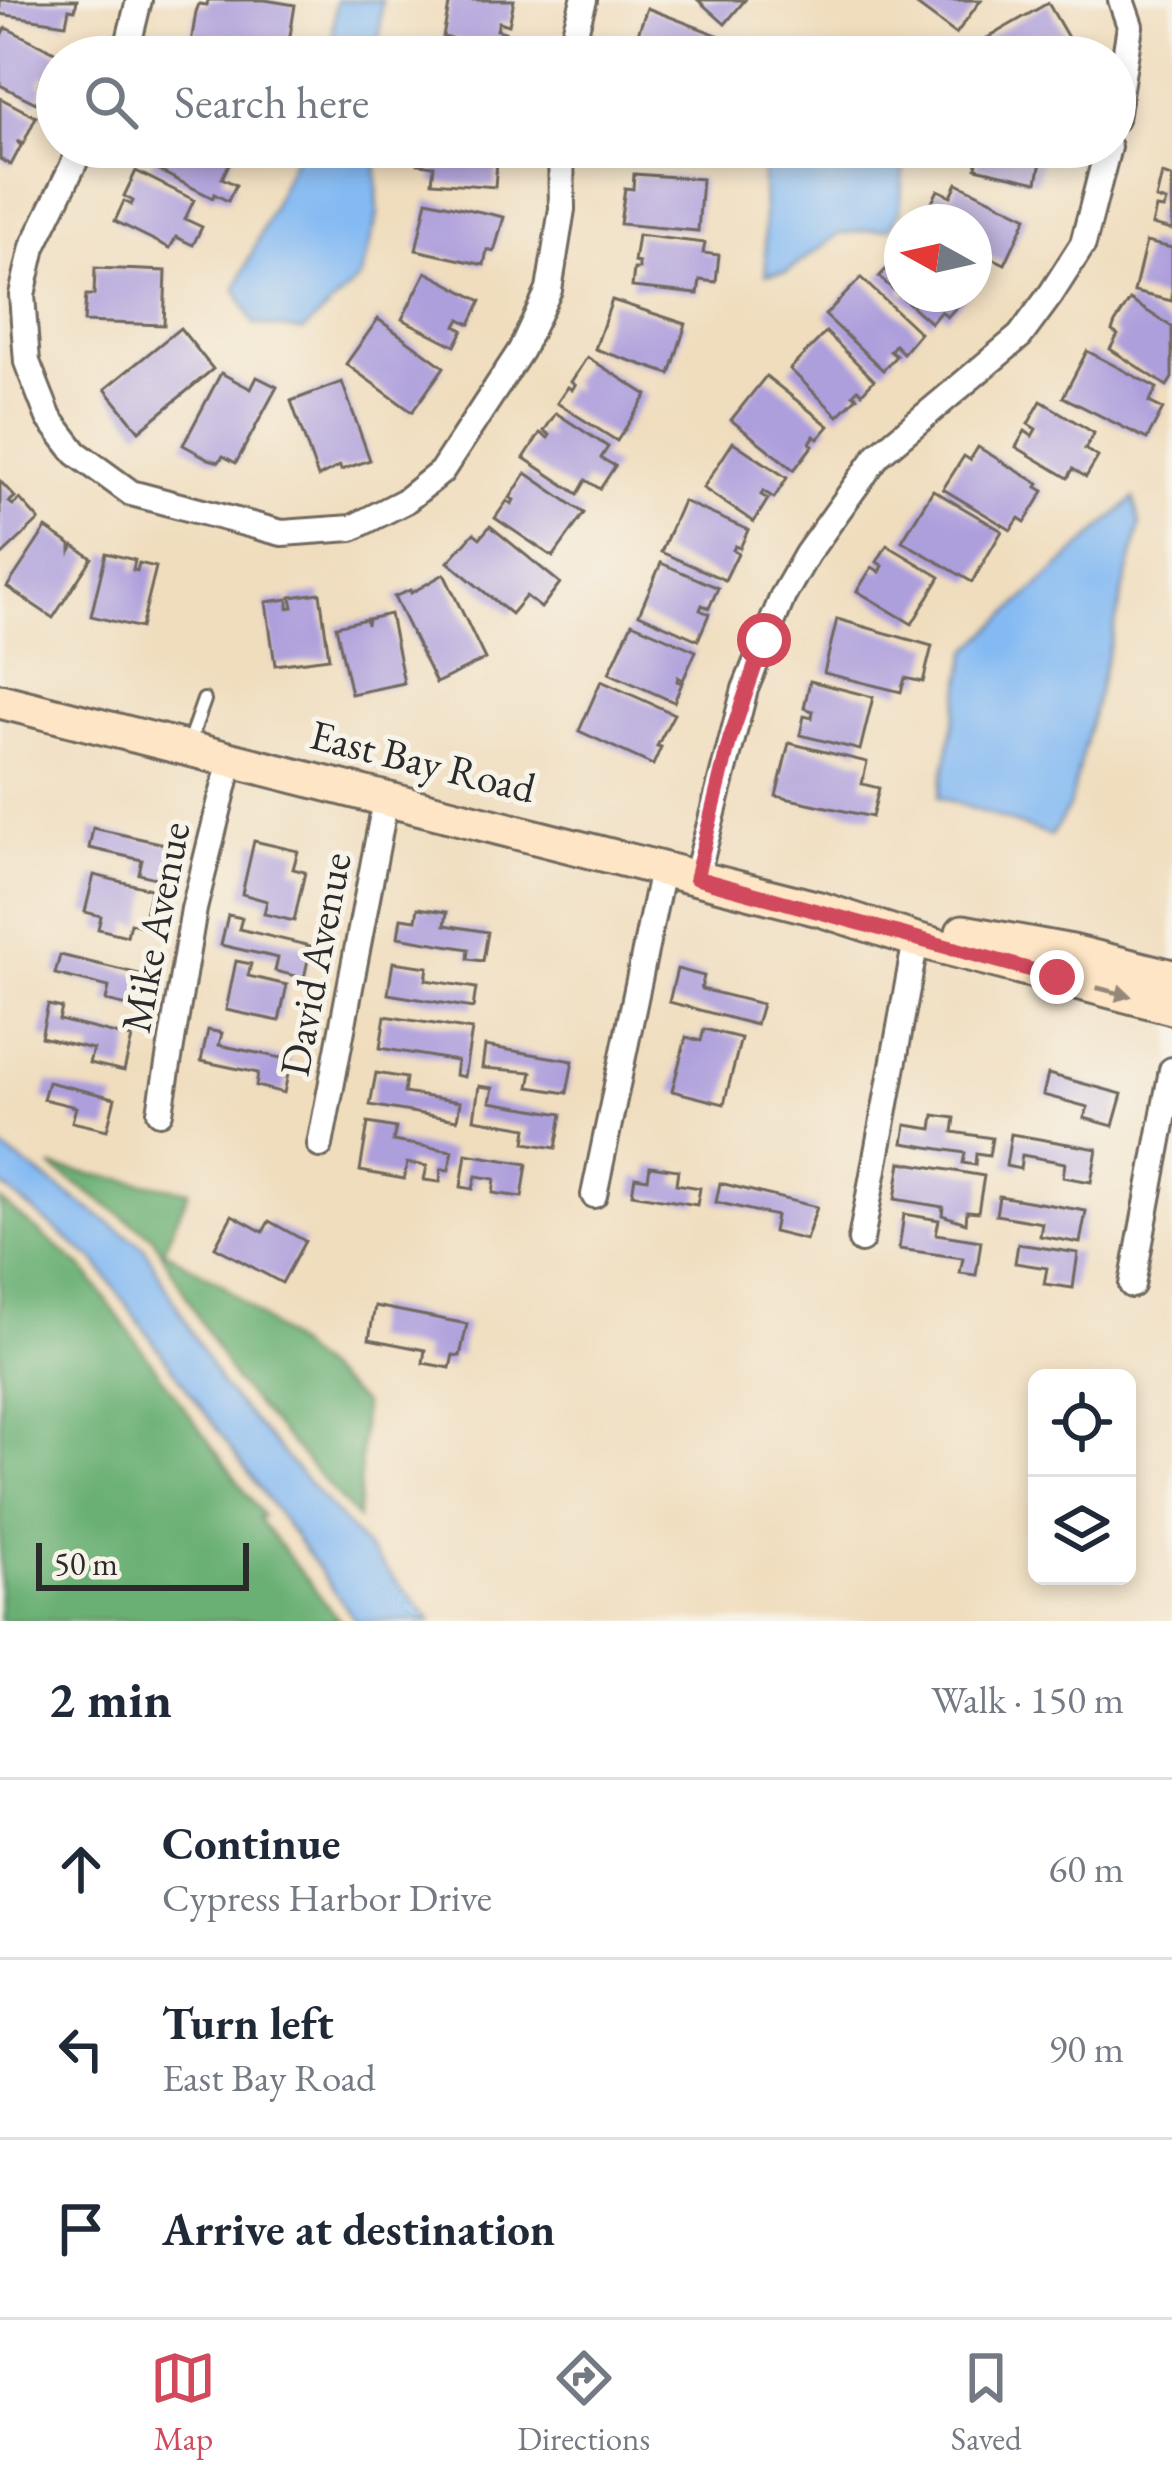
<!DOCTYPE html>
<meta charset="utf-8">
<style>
:root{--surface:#fff;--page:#f2f2f3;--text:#1f2937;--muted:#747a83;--line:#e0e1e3;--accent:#d1495b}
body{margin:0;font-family:"EB Garamond",serif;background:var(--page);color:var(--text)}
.controls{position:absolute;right:36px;bottom:36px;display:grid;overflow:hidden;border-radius:18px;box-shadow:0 6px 18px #0003}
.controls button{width:108px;height:108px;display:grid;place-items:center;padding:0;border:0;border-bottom:3px solid var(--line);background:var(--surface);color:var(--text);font:60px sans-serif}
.compass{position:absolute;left:884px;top:204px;width:108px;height:108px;border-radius:50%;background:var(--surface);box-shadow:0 6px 18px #0003;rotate:278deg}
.scale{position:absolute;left:36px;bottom:30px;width:213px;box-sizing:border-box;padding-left:12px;border:6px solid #2b2b2b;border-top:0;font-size:33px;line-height:42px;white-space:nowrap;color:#2b2b2b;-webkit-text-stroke:9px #f7f3e8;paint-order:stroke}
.stop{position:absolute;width:36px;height:36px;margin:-27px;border:9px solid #d1495b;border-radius:50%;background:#fff}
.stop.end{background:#d1495b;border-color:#fff;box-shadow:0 3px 12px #0008}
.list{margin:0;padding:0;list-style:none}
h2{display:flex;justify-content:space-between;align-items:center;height:156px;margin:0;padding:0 48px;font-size:51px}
h2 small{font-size:39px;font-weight:400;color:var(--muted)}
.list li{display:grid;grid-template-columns:78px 1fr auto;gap:36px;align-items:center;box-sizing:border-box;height:180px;padding:0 48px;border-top:3px solid var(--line)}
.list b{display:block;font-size:45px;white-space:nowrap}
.list p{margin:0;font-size:39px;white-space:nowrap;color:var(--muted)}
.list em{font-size:39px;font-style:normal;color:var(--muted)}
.icon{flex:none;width:66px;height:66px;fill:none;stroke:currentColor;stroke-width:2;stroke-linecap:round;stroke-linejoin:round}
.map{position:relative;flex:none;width:1172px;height:1621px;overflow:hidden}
.search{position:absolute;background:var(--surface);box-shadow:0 6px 18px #0003;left:36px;right:36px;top:36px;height:132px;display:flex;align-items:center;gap:30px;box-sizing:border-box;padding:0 42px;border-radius:66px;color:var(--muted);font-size:45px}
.sheet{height:696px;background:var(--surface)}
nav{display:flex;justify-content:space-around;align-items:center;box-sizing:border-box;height:168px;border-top:3px solid var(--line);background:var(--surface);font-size:33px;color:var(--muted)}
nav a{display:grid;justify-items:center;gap:6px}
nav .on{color:var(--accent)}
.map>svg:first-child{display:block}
.forest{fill:#6bb074;stroke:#4b6e50;stroke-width:3}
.water{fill:#84baf3;stroke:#58728f;stroke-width:3}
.building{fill:#ad9edc}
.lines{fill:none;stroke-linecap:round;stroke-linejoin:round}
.lane-casing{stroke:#70695e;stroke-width:18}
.street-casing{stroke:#70695e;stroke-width:30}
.secondary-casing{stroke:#70695e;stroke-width:39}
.lane{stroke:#fff;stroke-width:12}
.street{stroke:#fff;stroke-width:24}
.secondary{stroke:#fde5c5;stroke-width:33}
.oneway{fill:#948878}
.route{stroke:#d1495b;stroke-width:15}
.labels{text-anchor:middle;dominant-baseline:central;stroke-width:10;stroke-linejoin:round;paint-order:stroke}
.street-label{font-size:42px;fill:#2b2b2b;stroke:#f7f3e8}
</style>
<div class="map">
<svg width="1172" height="1621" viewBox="0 0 1172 1621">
<rect width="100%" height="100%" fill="#f7f3e8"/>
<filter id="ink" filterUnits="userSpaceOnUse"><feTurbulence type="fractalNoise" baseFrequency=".00833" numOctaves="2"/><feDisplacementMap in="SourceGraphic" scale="24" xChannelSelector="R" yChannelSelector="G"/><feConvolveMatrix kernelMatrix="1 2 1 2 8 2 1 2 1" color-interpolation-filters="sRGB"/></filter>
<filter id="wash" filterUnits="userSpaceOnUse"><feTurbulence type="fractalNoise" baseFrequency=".004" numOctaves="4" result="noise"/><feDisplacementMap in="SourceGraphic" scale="48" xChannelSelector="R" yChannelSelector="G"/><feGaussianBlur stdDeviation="2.7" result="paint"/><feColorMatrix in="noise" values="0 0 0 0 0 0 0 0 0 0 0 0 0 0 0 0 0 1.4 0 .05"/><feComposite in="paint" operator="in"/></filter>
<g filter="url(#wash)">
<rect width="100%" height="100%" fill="#f0ddbe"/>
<g class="forest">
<path d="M51,1167L189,1191L163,1250L223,1285L363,1404L358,1519L234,1380L153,1237Z"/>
<path d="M0,1200L84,1269L263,1516L258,1518L340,1621H0Z"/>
</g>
<g class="water">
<path d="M336,0H382L378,57H331Z"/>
<path d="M299,147H376L378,214L360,279L303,331L254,324L236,289Z"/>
<path d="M762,147H905L900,211L890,228L839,234L787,272L766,274Z"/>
<path d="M1134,498L1140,525L1069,807L1051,836L939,797L968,651Z"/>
<path d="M0,1147L144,1247L222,1386L432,1621H356L95,1261L0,1184Z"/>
</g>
<g id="blocks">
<g class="building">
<path d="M0,0H77L75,10L69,9L66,24L0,14Z"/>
<path d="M208,0H265L295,5L289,42L273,40L270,56L191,43L196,12L199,4L207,5Z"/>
<path d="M450,0H514L509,25L499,22L497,30L505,32L501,49L443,37Z"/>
<path d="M698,0H745L725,24Z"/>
<path d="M916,0H981L956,34L914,3Z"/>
<path d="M1048,3L1074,48L1058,57H989L980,42Z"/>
<path d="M647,8L720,36L712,57H638L642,45L635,42Z"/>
<path d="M6,28L65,57H57L52,80L44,75L39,84L44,87L36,103L0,85V39Z"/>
<path d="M0,98L36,117L23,144L17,141L21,146L11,165L0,159Z"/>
<path d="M147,147L237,148L222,178L236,185L228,201L214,194L213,198L150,166L157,152Z"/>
<path d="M420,147H496L495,153H487L486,160L497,161L495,187L432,182L434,166L418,164Z"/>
<path d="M621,147H684V159L621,156Z"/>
<path d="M980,147H1034L1032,154L1042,157L1037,182L976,168Z"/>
<path d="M136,171L194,200L185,219L202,227L193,245L176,237L170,248L115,221L124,201L131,205L133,201L124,196Z"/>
<path d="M634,174L702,179L698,231L620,224L625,188L633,189Z"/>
<path d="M1162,174L1172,177V230L1152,225L1156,208L1164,209L1166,202L1156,199Z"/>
<path d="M957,183L1027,217L1005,264L974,249V222H922L938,190L951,196Z"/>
<path d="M427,200L504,217L494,252L487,250L484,265L416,250Z"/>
<path d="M638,235L705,243L703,253L719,255L716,282L700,280L698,294L632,287L634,269H639V263L634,262Z"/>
<path d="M1146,242L1172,248V301L1134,292Z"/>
<path d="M902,252V294H969L947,317L941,311L931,323L879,277Z"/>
<path d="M95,268L166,271L164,325L84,322L86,295H94Z"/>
<path d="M426,272L481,301L470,324L460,319L456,326L463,330L455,346L402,319Z"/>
<path d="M861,278L920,333L903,353L895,345L890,351L896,356L883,370L825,315Z"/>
<path d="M612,300L686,324L670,374L595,349Z"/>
<path d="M1130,300L1172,327V378L1167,386L1110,349L1118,335L1112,331L1115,323Z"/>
<path d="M378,319L444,367L412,412L346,364Z"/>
<path d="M180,328L213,369L139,431L105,389Z"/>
<path d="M826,332L874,380L862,393L858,389L853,394L857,397L838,416L790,369Z"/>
<path d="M1087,351L1157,388L1149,402L1163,409L1147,439L1063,397Z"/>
<path d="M587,357L647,395L617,441L557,403L568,387L572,390L575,385L571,382Z"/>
<path d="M221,373L251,389L257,377L277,387L236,463L223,456L219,462L209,459L183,445Z"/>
<path d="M766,376L829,426L818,439L814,436L810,443L813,445L794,470L731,420Z"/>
<path d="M342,382L370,460L341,470L340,466L318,477L291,401Z"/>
<path d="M1041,401L1094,433L1085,449L1098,457L1086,477L1073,469L1068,478L1016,447L1025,431L1032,436L1036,429L1028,424Z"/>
<path d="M556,413L608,447L601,458L615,466L600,489L586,480L578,494L524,458L540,433L548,438L550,435L544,431Z"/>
<path d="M733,442L787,478L774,498L763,491L761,495L768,499L754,522L703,488Z"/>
<path d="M978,447L1039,484L1037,487L1044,491L1025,522L1019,518L1011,530L943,489L964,456L970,460Z"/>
<path d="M526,473L584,513L553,557L495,518L507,501L512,504L514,500L510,498Z"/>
<path d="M0,481L15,497L9,502L13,505L20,499L39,520L0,557Z"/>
<path d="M933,490L1002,531L972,582L902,541Z"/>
<path d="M683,501L748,530L740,548L735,546L733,550L738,553L725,580L661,552Z"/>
<path d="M490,526L560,583L541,608L526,596L511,614L448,562L474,533L480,538Z"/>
<path d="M46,528L71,545V551L74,546L92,558L53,618L7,587Z"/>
<path d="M887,545L940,577L912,624L857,591L872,567L880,572L883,566L877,562Z"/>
<path d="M106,553L135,560L133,570L137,571L139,563L156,567L141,628L91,616Z"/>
<path d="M661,563L718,588L709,608L702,605L700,610L709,614L698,640L639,614Z"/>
<path d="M444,574L485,659L436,683L394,597L410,590L411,593Z"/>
<path d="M320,593L329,658L275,665L266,602L288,599V608L293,607L291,597Z"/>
<path d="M390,614L404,683L351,694L336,626L366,619L367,625L368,619Z"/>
<path d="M837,619L932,646L923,682L905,678L901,692L824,673Z"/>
<path d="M632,623L696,651L683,680L678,677L677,681L682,683L674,702L609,673Z"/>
<path d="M601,681L674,714L657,746L661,747L653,765L579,731Z"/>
<path d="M810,681L873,697L860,750L800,735L804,716L812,718L813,711L804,708Z"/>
<path d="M789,743L867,762L862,784L879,788L872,817L776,796Z"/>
<path d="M93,828L178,847L171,882L139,874L142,860L89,848Z"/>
<path d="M254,841L298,851L293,869L305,872L294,921L264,914L267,901L242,894Z"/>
<path d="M94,875L151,889L142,926L130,923L127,936L98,929L101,916L85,912Z"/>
<path d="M418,908L447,912L445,925L488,932L483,961L468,959L469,949L398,937L401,918L416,920Z"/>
<path d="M228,915L242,918L239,929L311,946L304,978L275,971L278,958L221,945Z"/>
<path d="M60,955L148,976L140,1009L106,1001L109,987L55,974Z"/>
<path d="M236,961L251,964L248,976L287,985L279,1021L226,1010Z"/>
<path d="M393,962L428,967L426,980L476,988L473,1008L388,994Z"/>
<path d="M677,969L704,976L701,989L762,1004L756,1025L669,1002Z"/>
<path d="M48,1005L62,1008L59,1020L132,1038L124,1071L89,1063L93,1049L41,1037Z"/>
<path d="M385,1016L472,1030L464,1077L455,1075L457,1061L380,1048Z"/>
<path d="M704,1029L741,1038L724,1104L672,1091L686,1037L701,1041Z"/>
<path d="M208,1030L222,1033L219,1045L291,1060L284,1093L256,1086L258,1073L201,1061Z"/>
<path d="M485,1046L573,1061L567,1093L529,1087L532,1072L482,1068Z"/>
<path d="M376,1073L406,1078L404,1093L460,1102L457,1120L370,1105Z"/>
<path d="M1048,1074L1122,1094L1113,1126L1084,1118L1088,1107L1043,1095Z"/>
<path d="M48,1082L115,1098L107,1130L72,1122L76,1107L43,1099Z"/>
<path d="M479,1086L493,1088L490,1102L562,1114L556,1148L525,1143L527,1128L474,1119Z"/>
<path d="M934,1115L955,1118L953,1132L992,1138L989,1156L976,1154L975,1165L963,1163L965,1153L903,1143L906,1125L932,1129Z"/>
<path d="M368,1123L396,1128L393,1141L452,1151L449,1170L441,1169L440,1182L424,1180L427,1166L407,1163L404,1179L360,1171Z"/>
<path d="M1011,1134L1097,1149L1091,1182L1063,1177L1065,1163L1022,1155L1020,1169L1006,1166Z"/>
<path d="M466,1154L527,1164L522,1197L493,1193L495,1179L476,1176L473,1189L461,1187Z"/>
<path d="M901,1162L984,1176L978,1212L967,1211L966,1223L942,1215L943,1207L895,1199Z"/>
<path d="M650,1166L678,1170L676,1184L700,1188L697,1205L632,1194L635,1177L648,1179Z"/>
<path d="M720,1183L817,1207L806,1240L773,1232L776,1216L716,1202Z"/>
<path d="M999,1196L1086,1211L1080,1243L1040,1236L1042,1223L996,1215Z"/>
<path d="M904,1214L939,1220L936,1234L981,1241L976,1275L960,1273L963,1258L899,1249Z"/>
<path d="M232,1215L263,1232L269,1221L305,1241L282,1283L215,1247Z"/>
<path d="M1018,1244L1078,1253L1073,1288L1044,1284L1047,1268L1015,1263Z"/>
<path d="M375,1306L467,1324L460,1356L453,1355L450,1368L423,1363L425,1350L369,1339Z"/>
</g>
</g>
</g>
<g filter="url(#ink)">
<use href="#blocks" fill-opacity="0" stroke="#70695e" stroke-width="3"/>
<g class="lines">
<defs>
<path id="lane" d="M188,745L204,700"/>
<g id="street">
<path d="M125,57L139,0"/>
<path d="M568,57L584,0"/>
<path d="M1115,119L1130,26L1121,0"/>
<path d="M82,147L33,247L22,295L27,362L49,418L76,453L131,493L282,533L352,528L405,501L441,472L521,350L549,290L562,209L561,147"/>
<path d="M696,878L745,689L783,596L807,554L878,455L1020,336L1051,294L1083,244L1108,147"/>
<path d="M160,1112L194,909L231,759"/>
<path d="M320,1145L386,798"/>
<path d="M594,1195L662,870"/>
<path d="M861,1240L916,940"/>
<path d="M1132,1285L1172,1070"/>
</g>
<g id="secondary">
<path d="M0,701L823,910L916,940L1172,1007"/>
<path d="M963,932L1072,952L1172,977"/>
</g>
</defs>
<use href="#lane" class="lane-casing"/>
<use href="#street" class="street-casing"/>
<use href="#secondary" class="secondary-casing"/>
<use href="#lane" class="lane"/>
<use href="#street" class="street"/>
<use href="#secondary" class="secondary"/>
</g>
<defs><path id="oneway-solid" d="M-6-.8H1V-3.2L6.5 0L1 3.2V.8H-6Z" transform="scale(3)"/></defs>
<use class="oneway" href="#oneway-solid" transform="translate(1114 992) rotate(14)"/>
</g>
<g class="lines" filter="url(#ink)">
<path class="route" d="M764,640L730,739L696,878L1057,977"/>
</g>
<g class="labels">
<g class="street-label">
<text transform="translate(423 761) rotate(14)">East Bay Road</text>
<text transform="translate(155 927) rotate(-79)">Mike Avenue</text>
<text transform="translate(315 964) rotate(-79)">David Avenue</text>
</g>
</g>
</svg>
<div class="controls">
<button><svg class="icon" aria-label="locate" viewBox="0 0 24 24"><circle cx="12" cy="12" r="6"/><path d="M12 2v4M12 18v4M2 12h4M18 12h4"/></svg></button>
<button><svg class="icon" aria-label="layers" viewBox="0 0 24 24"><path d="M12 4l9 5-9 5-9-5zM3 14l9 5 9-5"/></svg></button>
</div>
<svg class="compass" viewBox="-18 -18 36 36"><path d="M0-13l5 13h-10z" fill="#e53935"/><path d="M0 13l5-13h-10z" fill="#747a83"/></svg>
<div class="scale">50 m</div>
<div class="stop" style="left:764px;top:640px"></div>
<div class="stop end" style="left:1057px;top:977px"></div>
<div class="search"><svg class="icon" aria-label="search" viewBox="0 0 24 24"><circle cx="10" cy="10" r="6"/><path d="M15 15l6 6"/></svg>Search here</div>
</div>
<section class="sheet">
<h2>2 min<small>Walk · 150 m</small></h2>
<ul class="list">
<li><svg class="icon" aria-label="ahead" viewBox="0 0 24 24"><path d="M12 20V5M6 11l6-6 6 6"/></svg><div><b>Continue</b><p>Cypress Harbor Drive</p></div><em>60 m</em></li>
<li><svg class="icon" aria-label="left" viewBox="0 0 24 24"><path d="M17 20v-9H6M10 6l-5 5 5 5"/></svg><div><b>Turn left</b><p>East Bay Road</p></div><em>90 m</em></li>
<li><svg class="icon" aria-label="arrive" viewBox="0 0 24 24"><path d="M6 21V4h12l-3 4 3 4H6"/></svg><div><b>Arrive at destination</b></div></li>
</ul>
</section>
<nav>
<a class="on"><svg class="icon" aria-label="map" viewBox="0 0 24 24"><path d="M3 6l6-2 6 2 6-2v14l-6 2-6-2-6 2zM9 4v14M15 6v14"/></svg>Map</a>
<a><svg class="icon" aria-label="directions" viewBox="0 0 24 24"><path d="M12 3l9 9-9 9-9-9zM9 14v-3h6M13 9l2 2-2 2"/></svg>Directions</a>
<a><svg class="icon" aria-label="saved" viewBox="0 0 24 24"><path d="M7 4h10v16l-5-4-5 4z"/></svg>Saved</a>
</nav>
